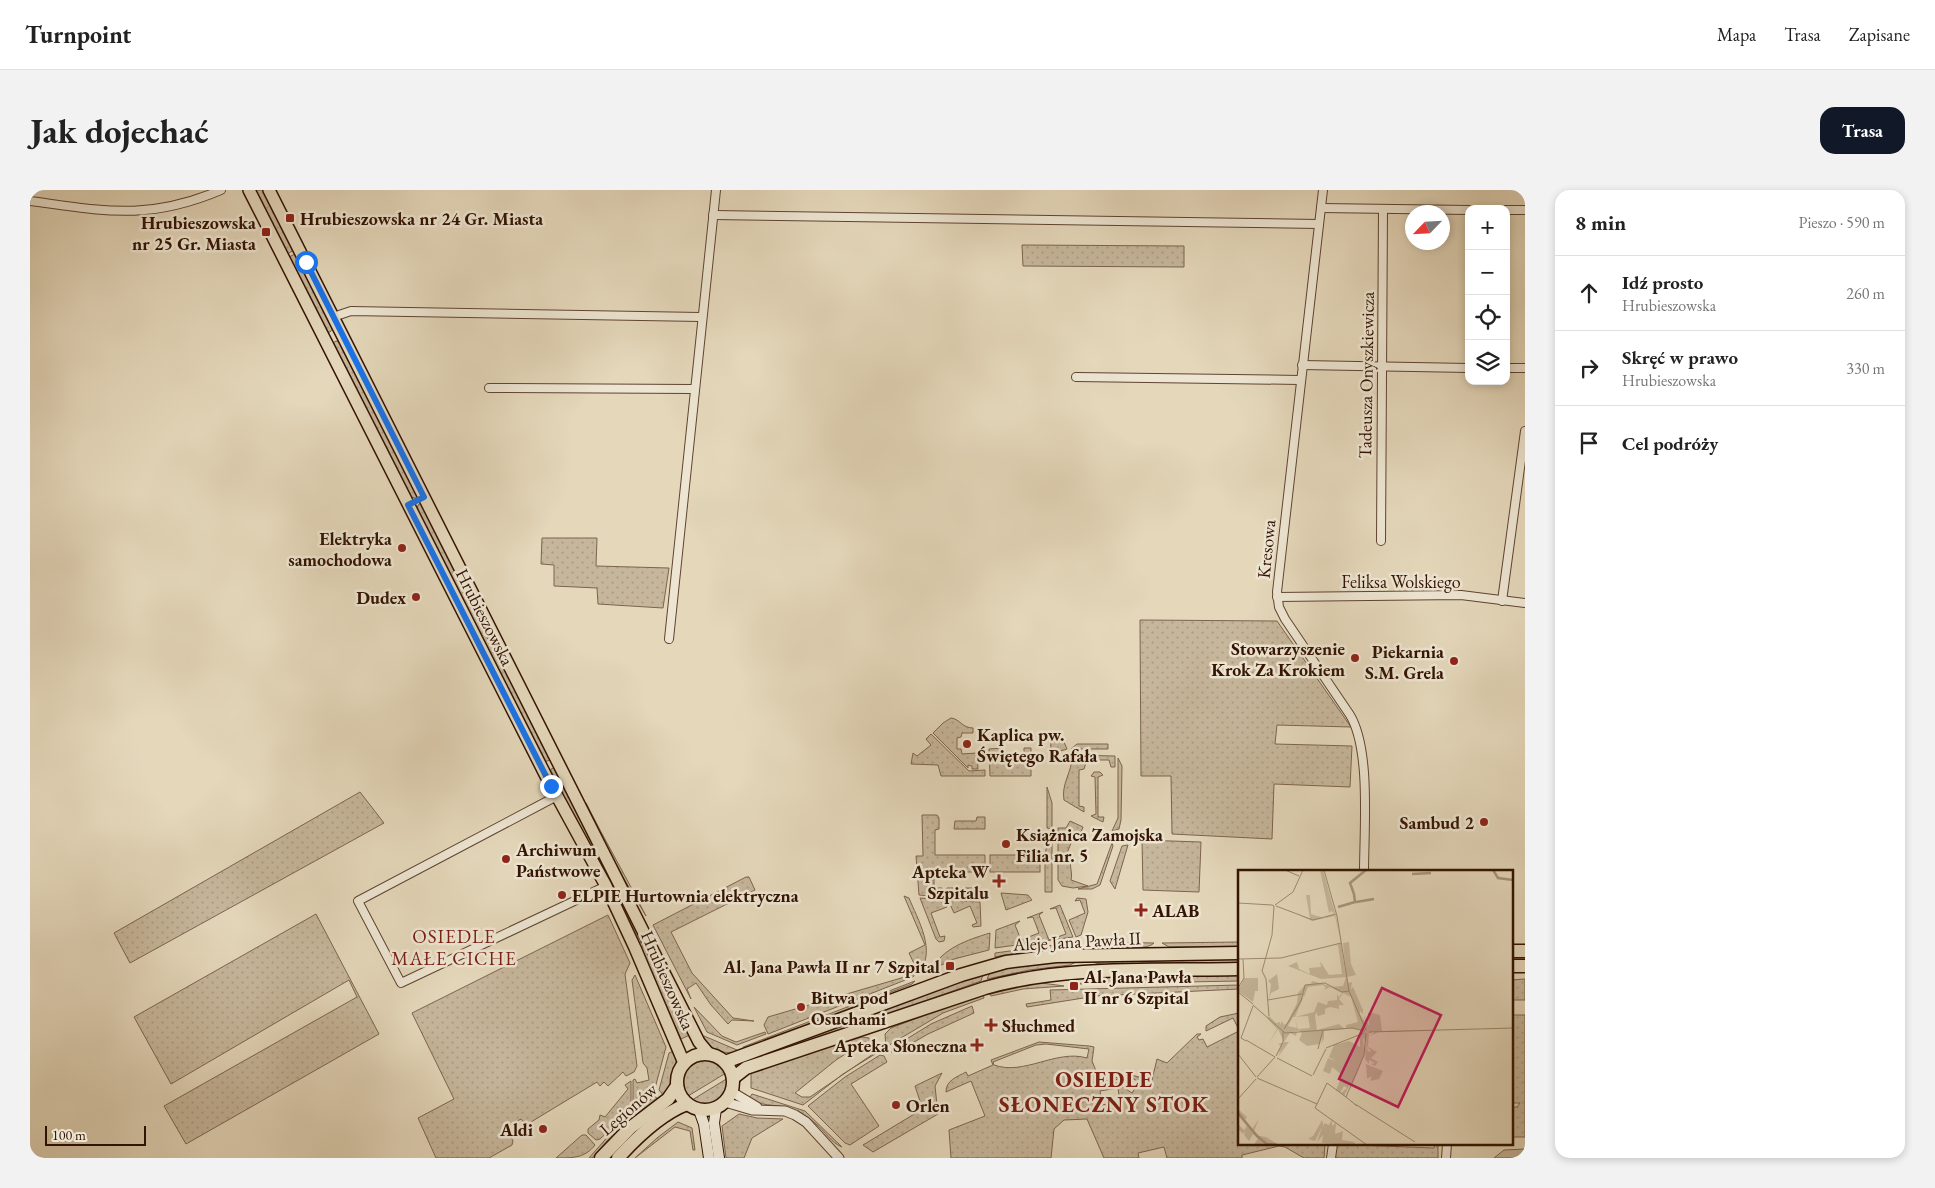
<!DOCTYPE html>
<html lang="pl">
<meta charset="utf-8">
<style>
:root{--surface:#fff;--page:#f2f2f2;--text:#222;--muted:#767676;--line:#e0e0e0;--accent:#111827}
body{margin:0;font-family:"EB Garamond",serif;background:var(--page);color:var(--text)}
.controls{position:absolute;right:15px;top:15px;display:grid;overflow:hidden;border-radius:10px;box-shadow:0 2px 8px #0003}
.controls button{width:45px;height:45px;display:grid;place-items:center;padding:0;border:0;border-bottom:1px solid var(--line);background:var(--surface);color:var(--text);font:25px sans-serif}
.compass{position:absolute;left:1375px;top:15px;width:45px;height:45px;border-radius:50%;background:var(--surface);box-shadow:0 2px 8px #0003;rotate:245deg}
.scale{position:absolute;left:15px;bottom:12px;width:101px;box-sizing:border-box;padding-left:5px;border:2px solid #331302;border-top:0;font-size:14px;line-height:18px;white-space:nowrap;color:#331302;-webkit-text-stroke:4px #ede5d2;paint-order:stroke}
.stop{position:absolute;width:15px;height:15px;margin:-11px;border:4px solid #1a73e8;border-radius:50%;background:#fff}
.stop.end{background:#1a73e8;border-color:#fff;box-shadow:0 1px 5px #0008}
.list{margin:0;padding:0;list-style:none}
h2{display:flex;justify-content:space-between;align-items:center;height:65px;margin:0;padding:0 20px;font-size:21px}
h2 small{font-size:16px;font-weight:400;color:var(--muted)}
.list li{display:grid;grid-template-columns:32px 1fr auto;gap:15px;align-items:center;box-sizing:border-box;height:75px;padding:0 20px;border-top:1px solid var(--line)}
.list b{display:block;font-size:19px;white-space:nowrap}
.list p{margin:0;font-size:16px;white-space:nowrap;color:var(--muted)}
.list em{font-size:16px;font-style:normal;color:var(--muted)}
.icon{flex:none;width:28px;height:28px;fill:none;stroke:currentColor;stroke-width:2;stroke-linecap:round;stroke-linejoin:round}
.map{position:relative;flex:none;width:1495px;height:968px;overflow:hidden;border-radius:15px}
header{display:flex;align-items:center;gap:30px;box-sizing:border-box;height:70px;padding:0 25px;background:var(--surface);border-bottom:1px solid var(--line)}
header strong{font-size:24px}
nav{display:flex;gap:28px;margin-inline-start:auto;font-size:18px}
.intro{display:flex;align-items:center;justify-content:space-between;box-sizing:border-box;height:120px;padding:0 30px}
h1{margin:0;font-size:35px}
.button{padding:12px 22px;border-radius:15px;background:var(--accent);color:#fff;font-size:18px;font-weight:700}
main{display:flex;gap:30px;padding:0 30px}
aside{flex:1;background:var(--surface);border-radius:15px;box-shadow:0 2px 8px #0003}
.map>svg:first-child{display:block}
.grass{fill:url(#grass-dots);stroke:#7c644e;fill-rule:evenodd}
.garden{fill:#c6b69b;stroke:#7c644e}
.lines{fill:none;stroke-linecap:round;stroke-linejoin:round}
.minor-casing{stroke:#5f4430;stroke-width:10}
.tertiary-casing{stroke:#5f4430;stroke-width:11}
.secondary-casing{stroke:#331302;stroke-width:12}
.primary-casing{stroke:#331302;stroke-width:14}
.trunk-casing{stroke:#331302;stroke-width:15}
.minor{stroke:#ede5d2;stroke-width:8}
.tertiary{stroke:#ede5d2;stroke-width:9}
.secondary{stroke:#ede5d2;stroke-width:10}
.primary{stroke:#e4d7ba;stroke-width:11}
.trunk{stroke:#e4d7ba;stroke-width:12}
.route{stroke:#1a73e8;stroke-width:6}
.poi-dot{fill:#8f2418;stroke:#ede5d2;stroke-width:2}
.labels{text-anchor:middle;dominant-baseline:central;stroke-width:5;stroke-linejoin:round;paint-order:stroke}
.poi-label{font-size:18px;font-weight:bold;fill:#331302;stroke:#ede5d2;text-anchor:start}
.street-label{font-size:18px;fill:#331302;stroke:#ede5d2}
.neighbourhood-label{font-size:19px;letter-spacing:1px;fill:#7a1f14;stroke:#ede5d2}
.district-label{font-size:22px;font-weight:bold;letter-spacing:1px;fill:#7a1f14;stroke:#ede5d2}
.inset-river{fill:none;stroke:#a8947b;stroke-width:2.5}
.inset-road{fill:none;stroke:#9d8970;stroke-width:1}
.view{fill:#c2185b;fill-opacity:0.15;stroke:#c2185b;stroke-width:2.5}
.inset-edge{fill:none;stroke:#331302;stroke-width:2.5}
</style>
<header>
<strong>Turnpoint</strong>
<nav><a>Mapa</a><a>Trasa</a><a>Zapisane</a></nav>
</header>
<div class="intro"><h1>Jak dojechać</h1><a class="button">Trasa</a></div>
<main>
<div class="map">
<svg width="1495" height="968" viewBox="0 0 1495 968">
<defs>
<pattern id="grass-dots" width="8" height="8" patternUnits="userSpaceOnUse" patternTransform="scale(1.25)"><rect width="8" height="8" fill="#c6b69b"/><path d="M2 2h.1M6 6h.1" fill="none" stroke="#ab9c84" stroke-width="1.8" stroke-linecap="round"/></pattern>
</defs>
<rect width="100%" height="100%" fill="#e4d7ba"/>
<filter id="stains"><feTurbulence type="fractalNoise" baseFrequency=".004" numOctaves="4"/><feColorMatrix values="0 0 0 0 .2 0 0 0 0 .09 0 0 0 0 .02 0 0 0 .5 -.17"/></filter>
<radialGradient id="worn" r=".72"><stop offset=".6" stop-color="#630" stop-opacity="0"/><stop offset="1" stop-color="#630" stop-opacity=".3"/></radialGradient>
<g class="grass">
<path d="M225,0H236L266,59L257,64Z"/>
<path d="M992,55L1154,56V77L993,76Z"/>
<path d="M267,63L304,137L300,142H297L259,67Z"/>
<path d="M306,151L312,153L389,305L386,308L380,307L303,153Z"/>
<path d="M392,313L521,568L518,571H514L387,320L388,315Z"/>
<path d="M512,348H567L566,376L639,378L633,418L568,414L567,398L524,396V375L511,374Z"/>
<path d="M1110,430L1247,431L1321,537L1247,535L1245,554L1322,556L1320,597L1244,594L1242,649L1142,644L1141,586H1111Z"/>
<path d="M921,528C930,529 932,538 943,538V543H932L931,547L927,548V559H931L932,564L947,563L948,579H942V576L938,575V578L903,543L913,533Z"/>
<path d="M901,544L939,581L955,580V586H911L908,575L881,574L883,563L887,566L901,555L896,549Z"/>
<path d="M1021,552H1034L1037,559L1030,561L1020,572Z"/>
<path d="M1047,554H1078V559H1041Z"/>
<path d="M973,558L974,568H994V558H1001V586H960L959,559Z"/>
<path d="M1037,565L1085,566V577H1081L1079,570H1057L1054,579L1049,580V616L1054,617V622L1034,610C1031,594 1042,582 1042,567H1039V572H1028Z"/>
<path d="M1088,568L1092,576L1091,630L1089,639L1082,641L1088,628Z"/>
<path d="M525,578L614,750L608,754L520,584L521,579Z"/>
<path d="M1064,582H1070L1073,585L1068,587V627H1074L1073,632L1061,626L1066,624L1065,587L1061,586Z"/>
<path d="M1017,597L1022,613V702H1015V664L1021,639L1017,638Z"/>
<path d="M330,602L354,633L100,773L84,743Z"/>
<path d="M556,613C575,651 597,688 616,726L582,669Z"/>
<path d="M892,625H907L909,628V639L905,640V665H955V682H904V698H912V707L889,705L886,666H893Z"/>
<path d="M947,627H955V639H924L925,631H946Z"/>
<path d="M1040,631L1053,637L1051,642L1046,641L1037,663L1042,665C1038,674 1043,682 1041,690L1058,696L1043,698L1032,696L1028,690V638H1036Z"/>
<path d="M1112,650L1171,652L1169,702L1113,700Z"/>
<path d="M1082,653L1083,656L1070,695L1062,699H1048L1067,694Z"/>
<path d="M1098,655L1085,699L1080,691L1092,656Z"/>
<rect x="960" y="665" width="50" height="17"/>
<path d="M716,687H719L725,700L641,742L662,783L703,828L724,831L702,830L698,834L681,815L666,793L657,799L661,809L623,735Z"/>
<path d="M917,698H950V709L917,707Z"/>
<path d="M971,703L998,705L1002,710L976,720Z"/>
<path d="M874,706L879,708C887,728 908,763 888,782L879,763L895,755Z"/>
<path d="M890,708L914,710L917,717L901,723L910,747L915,746L914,751L909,752L906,749Z"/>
<path d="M1047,708L1056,709L1058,722L1051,745L1046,747L1039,730L1055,723L1050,710L1045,711Z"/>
<path d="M918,710L950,712L951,736L943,737L942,735L947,733L940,716L924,723Z"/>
<path d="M1030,715L1043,747L965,758L966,740L990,731L985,735L991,750L1009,743L1003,727L997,728L1013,722L1009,725L1019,750L1036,744L1026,718L1020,719Z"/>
<path d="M286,724L349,844L156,954L134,916L327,807L319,790L141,894L104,827Z"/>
<path d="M578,725L600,773L595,784L607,876L604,882L596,886L593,882L578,896L574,892L570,896L567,892L496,935L491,929L476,937L483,951L482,955L459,968H406L388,928L424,909L382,823Z"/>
<path d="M960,743L959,760L924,769L901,780C913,758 937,750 960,743Z"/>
<path d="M1047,752C1038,761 983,762 965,767V763Z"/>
<path d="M1071,752L1124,753C1117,761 1079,759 1071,752Z"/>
<path d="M1209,752V757H1139L1132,753Z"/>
<path d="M616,755L662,844L651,849L610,758Z"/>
<path d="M1209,768V774C1179,775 1149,773 1119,773C1102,773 1076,779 1061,771Z"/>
<path d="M1048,771L1040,775L999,780L957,789L961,780L995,773Z"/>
<path d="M954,781L951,791L719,873L717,868Z"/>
<path d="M1209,782V791L1048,794L1079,786Z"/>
<path d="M885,784L883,787L738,844L734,835L738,827Z"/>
<path d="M605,785L636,857L624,902L603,918V890L605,889L607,893L619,890L617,878L613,873L602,790Z"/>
<path d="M1495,789V810H1481V790Z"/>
<path d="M885,791L882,794C825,815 771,839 714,860L713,857Z"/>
<path d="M997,791L1034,796L993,799L961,806L959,801Z"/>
<path d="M1209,795V799L1066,806L997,817L996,814L1021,810L1020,800Z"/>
<path d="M953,803L954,808L913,823L856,857L855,844L861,838Z"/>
<path d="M942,816L944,823L898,844L865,863L861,862L862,858L901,834Z"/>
<path d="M664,817L692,846L706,852L735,842L736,844L707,855L677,842Z"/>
<path d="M1209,823V840L1203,828L1176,841V836L1190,827Z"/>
<path d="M1481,825H1495V947H1481V917H1487L1490,913H1481Z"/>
<path d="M1209,841V954H1295L1294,968H1274L1255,957L1249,956L1212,965V968H1137L1134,957L1108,963L1109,968H1074L1057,929L1034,930L1024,939L1021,968H921L919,940L955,926L941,891L916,902C916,890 927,887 936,882L938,886L963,875L961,870L1009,852L1059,856L1064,857L1062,871L1071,893L1096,884L1122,890L1127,869L1137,873L1167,844H1171L1167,847L1169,850L1173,849L1177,857ZM1016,854L1059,859L1057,868C1026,859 994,886 964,875L963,872L1006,855ZM1097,885L1109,892L1102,903L1083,891ZM1088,898L1090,912L1072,915L1070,901Z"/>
<path d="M674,846L707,860L708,862C692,865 681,859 672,847Z"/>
<path d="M832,847L839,848L841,853L834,852L806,870L765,903L772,907H780L843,864L844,859L850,861L813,884L773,915L721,898V880Z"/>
<path d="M646,860C648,875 643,893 634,906L629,900L639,863Z"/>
<path d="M850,865L854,866L857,872L821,894L849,936L820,955L815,953L778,916L815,887Z"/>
<path d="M675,869L687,872L696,883L658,906C647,889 655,873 675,869Z"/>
<path d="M912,883L905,896L908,924L843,962L833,955L886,923L890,911L885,896Z"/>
<path d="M698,888C698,909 680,921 662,910Z"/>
<path d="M601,891V920L570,949L566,950L558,943V939L569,930L570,925L575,927L598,899L595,895Z"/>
<path d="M722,904L775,921L812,957C801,953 795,941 786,934C781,929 773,925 767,921C754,914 735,917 718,910Z"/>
<path d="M625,906L628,910L578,950L562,968H559L589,934Z"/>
<path d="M709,924L727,928L753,929L722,948L714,968H696L692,936Z"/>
<path d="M648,932L662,938L665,960H663L660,941L645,937L605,968L627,948Z"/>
<path d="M552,945H556L565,955C555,968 543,968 526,968Z"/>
<path d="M1300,954L1404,958L1405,954H1408V968H1298Z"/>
</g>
<path class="garden" d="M1495,959V968H1464L1474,960Z"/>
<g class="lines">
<defs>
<g id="minor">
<path d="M1293,0L1247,402L1249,417L1255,429L1320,525C1341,560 1334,639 1334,682"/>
<path d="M0,11C75,21 118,31 191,0"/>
<path d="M1291,18L1439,20"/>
<path d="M1476,20H1495"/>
<path d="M683,25L1289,34"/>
<path d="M303,127L321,121L671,127"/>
<path d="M1272,175L1439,178"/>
<path d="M1476,178H1495"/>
<path d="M1046,187L1270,190"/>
<path d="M459,198L664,199"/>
<path d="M1351,351L1353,19"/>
<path d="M1247,407L1431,405L1495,413"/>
<path d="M1472,411L1495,241"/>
<path d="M639,449L686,0"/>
<path d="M527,606L328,711L371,793L576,696"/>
<path d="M1301,968L1303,954"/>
<path d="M1416,968L1417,954"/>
</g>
<g id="tertiary">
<path d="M702,902L727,917"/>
<path d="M695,912L722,920L755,921L765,925L776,932L809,968"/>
</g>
<g id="secondary">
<path d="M686,919L684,933L689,968"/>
<path d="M669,920L674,934L679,968"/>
</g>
<g id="primary">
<path d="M219,0L516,586L576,696L605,758L654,873"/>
<path d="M239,0L669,852L679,864"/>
</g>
<g id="trunk">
<path d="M1481,761H1495"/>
<path d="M1481,776H1495"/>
<circle cx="675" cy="892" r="28"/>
<path d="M695,872L931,785L976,772L1026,766L1209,763"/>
<path d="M703,888L716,878L955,798C1036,775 1125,781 1209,779"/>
<path d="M571,968L600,938L638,909L647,896"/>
<path d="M588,968C607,947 631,924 657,914"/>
</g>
</defs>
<use href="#minor" class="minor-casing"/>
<use href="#tertiary" class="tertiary-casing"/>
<use href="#secondary" class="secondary-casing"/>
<use href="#primary" class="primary-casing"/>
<use href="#trunk" class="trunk-casing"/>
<use href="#minor" class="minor"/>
<use href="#tertiary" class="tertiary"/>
<use href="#secondary" class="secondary"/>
<use href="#primary" class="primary"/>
<use href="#trunk" class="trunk"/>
</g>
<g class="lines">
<path class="route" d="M276,72L394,307L378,315L521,596"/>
</g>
<g class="poi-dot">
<rect x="255" y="23" width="10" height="10" rx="2.5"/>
<rect x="231" y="37" width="10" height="10" rx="2.5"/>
<circle cx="372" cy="358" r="5"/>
<circle cx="386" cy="407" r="5"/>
<circle cx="1325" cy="468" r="5"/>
<circle cx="1424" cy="471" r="5"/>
<circle cx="937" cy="554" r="5"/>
<circle cx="1454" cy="632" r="5"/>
<circle cx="976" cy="654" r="5"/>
<circle cx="476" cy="669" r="5"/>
<path d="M966.5 683.5h5v5h5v5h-5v5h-5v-5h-5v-5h5z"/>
<circle cx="532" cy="705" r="5"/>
<path d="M1108.5 712.5h5v5h5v5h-5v5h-5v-5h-5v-5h5z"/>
<rect x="915" y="771" width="10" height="10" rx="2.5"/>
<rect x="1039" y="791" width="10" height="10" rx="2.5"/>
<circle cx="771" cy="817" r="5"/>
<path d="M958.5 827.5h5v5h5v5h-5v5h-5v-5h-5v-5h5z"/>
<path d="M944.5 847.5h5v5h5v5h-5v5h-5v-5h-5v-5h5z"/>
<circle cx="866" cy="915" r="5"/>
<circle cx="513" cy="939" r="5"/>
</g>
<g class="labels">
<g class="poi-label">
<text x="270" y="28">Hrubieszowska nr 24 Gr. Miasta</text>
<text x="226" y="32" text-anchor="end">Hrubieszowska<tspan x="226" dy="21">nr 25 Gr. Miasta</tspan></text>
<text x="362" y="348" text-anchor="end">Elektryka<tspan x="362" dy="21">samochodowa</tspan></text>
<text x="376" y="407" text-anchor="end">Dudex</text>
<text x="1315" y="458" text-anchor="end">Stowarzyszenie<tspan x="1315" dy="21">Krok Za Krokiem</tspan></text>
<text x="1414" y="461" text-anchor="end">Piekarnia<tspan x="1414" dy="21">S.M. Grela</tspan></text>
<text x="947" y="544">Kaplica pw.<tspan x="947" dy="21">Świętego Rafała</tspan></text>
<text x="1444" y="632" text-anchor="end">Sambud 2</text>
<text x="986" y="644">Książnica Zamojska<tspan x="986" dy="21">Filia nr. 5</tspan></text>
<text x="486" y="659">Archiwum<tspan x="486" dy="21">Państwowe</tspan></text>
<text x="959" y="681" text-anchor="end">Apteka W<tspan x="959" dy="21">Szpitalu</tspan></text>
<text x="542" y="705">ELPIE Hurtownia elektryczna</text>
<text x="1122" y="720">ALAB</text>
<text x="910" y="776" text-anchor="end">Al. Jana Pawła II nr 7 Szpital</text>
<text x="1054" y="786">Al. Jana Pawła<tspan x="1054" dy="21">II nr 6 Szpital</tspan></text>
<text x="781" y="807">Bitwa pod<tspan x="781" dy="21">Osuchami</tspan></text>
<text x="972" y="835">Słuchmed</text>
<text x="937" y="855" text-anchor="end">Apteka Słoneczna</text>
<text x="876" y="915">Orlen</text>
<text x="503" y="939" text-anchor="end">Aldi</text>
</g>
<g class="street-label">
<text transform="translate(1336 185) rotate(-89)">Tadeusza Onyszkiewicza</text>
<text transform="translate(1236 359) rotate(-84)">Kresowa</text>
<text x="1371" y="391">Feliksa Wolskiego</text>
<text transform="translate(455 427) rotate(63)">Hrubieszowska</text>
<text transform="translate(1047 751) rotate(-3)">Aleje Jana Pawła II</text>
<text transform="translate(638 790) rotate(66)">Hrubieszowska</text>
<text transform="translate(598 919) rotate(-41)">Legionów</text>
</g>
<g class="neighbourhood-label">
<text x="424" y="746">OSIEDLE<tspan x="424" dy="22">MAŁE CICHE</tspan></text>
</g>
<g class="district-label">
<text x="1074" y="889">OSIEDLE<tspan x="1074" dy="25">SŁONECZNY STOK</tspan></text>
</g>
</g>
<g transform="translate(1208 680)">
<rect width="275" height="275" fill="#e4d7ba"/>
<path d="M82,0H85L97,43L91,46L97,45L98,46L102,66L103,72L97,46L74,51L65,47L64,46L72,49L68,25H72L73,44L86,48L96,43L93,41L91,43ZM111,72L113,94L118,105L109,107L110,113L114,112L113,119L115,117L125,140V144L122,141V144L127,152L126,145L131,156L130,143H135L142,145L144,161L197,160L139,162L140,170L139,163L131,166L137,162H134L131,164L130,177L139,182L133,188L140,192L137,196L133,194L137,193L131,190V194L127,189L129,178L131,182L133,181L129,177V172L128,182L126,188L128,172L125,167L126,183L123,193L125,189L113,218V213L106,226L103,223L109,218L106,216L102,223L98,220L104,205L94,197L92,204L85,201L90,188L98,191L91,187L96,175L111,171L122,177V159L108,158V155L120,152L113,127L105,123L101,129L106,135H101V139L92,137L87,139V144L80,146L78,142L77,146L79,160L101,154L107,159L86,161V169L83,174L85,167L81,174L69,176L61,170L64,163L61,161L64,160L54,162H59L58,166L52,163L46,172H51L40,187L43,180L39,185L43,176L40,174L46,172L40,159L30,174L39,159L29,148L31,146L38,153L42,152V155L44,151L46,155L49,153L59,133L60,123L67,115L76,114L72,113L75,111L94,117L105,116L108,107L83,109L50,96L59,92L61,99L72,104L71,98L83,97L82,91L91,105L104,104L100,75L96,76L103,73L108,107L105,73ZM84,115L88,117L86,120L92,117L104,123L101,127L99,124V130L90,131L89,135L80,132L76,142L57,147L65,128L62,124L66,127L70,117ZM70,146L72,158L60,159L57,149L59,158L50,156L55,147ZM128,194L145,201L141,209L132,211L134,206L129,209ZM0,239L9,247L7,250L14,259L21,249L16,261L21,266L28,267L41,275H16L20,268L15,264L11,271L6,265L7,261L5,264L0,259V254L6,260L9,256L0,245ZM84,250L86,257V253L91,255L94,250V256L98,253L97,264L105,261L104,270L117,272L116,275L84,273L85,265L79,272L84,257L77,271L70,269L75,266Z" fill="#c6b69b" fill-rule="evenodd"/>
<path d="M38,96L41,119L33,123L31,129L33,114L30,111L39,104Z" fill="#c6b69b"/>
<path d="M6,108H20V121H17L15,132L0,121Z" fill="#c6b69b"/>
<path class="inset-river" d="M255,0L260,8L275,10M174,4L193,3M116,24L112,13L128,0M118,32L136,29M100,37L117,32L116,24M0,243L19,266L29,274L39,275"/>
<path class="inset-road" d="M47,0L61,6M86,0L99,46L111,121L128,160M0,33L34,35M37,35L55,22L65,0M38,36L75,50L98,44M0,89L43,88L103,73M0,118L6,108L5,89M0,122L15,134M30,130L64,124M15,135L47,163L114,158L127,161M31,146L28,109L24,101L34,65L36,36L34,35M46,159L63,131L67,115L87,113L104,122L111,121M131,162L275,158M8,170L37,187M8,171L3,168L15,136M88,178L126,163M80,179L85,160M0,184L18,207M38,186L45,172V161M39,188L74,206M75,205L88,179M19,207L37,187M19,208L79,234M89,213L77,238L129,275M89,213L108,227M0,229L18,209M117,234L177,272M119,236L108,227L126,185L128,163"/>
<path class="view" d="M144,118L203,145L160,237L101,209Z"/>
<rect width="275" height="275" class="inset-edge"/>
</g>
<rect width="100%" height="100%" filter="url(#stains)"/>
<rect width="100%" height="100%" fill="url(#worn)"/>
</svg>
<div class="controls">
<button>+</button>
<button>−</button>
<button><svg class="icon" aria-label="locate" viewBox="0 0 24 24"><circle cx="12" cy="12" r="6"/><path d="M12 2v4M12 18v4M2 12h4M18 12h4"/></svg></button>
<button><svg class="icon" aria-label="layers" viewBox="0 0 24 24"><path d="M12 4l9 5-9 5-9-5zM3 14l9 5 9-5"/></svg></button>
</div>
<svg class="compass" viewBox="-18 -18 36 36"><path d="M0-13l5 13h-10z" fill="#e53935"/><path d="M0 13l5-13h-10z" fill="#767676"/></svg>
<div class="scale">100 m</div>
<div class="stop" style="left:276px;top:72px"></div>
<div class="stop end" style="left:521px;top:596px"></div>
</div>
<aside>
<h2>8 min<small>Pieszo · 590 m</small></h2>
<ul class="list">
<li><svg class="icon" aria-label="ahead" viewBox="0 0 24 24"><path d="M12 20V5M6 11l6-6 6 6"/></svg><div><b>Idź prosto</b><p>Hrubieszowska</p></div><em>260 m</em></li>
<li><svg class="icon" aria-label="right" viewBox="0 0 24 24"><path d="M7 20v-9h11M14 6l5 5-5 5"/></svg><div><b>Skręć w prawo</b><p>Hrubieszowska</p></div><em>330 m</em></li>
<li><svg class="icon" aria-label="arrive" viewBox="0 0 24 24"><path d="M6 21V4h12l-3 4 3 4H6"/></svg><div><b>Cel podróży</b></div></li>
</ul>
</aside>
</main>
